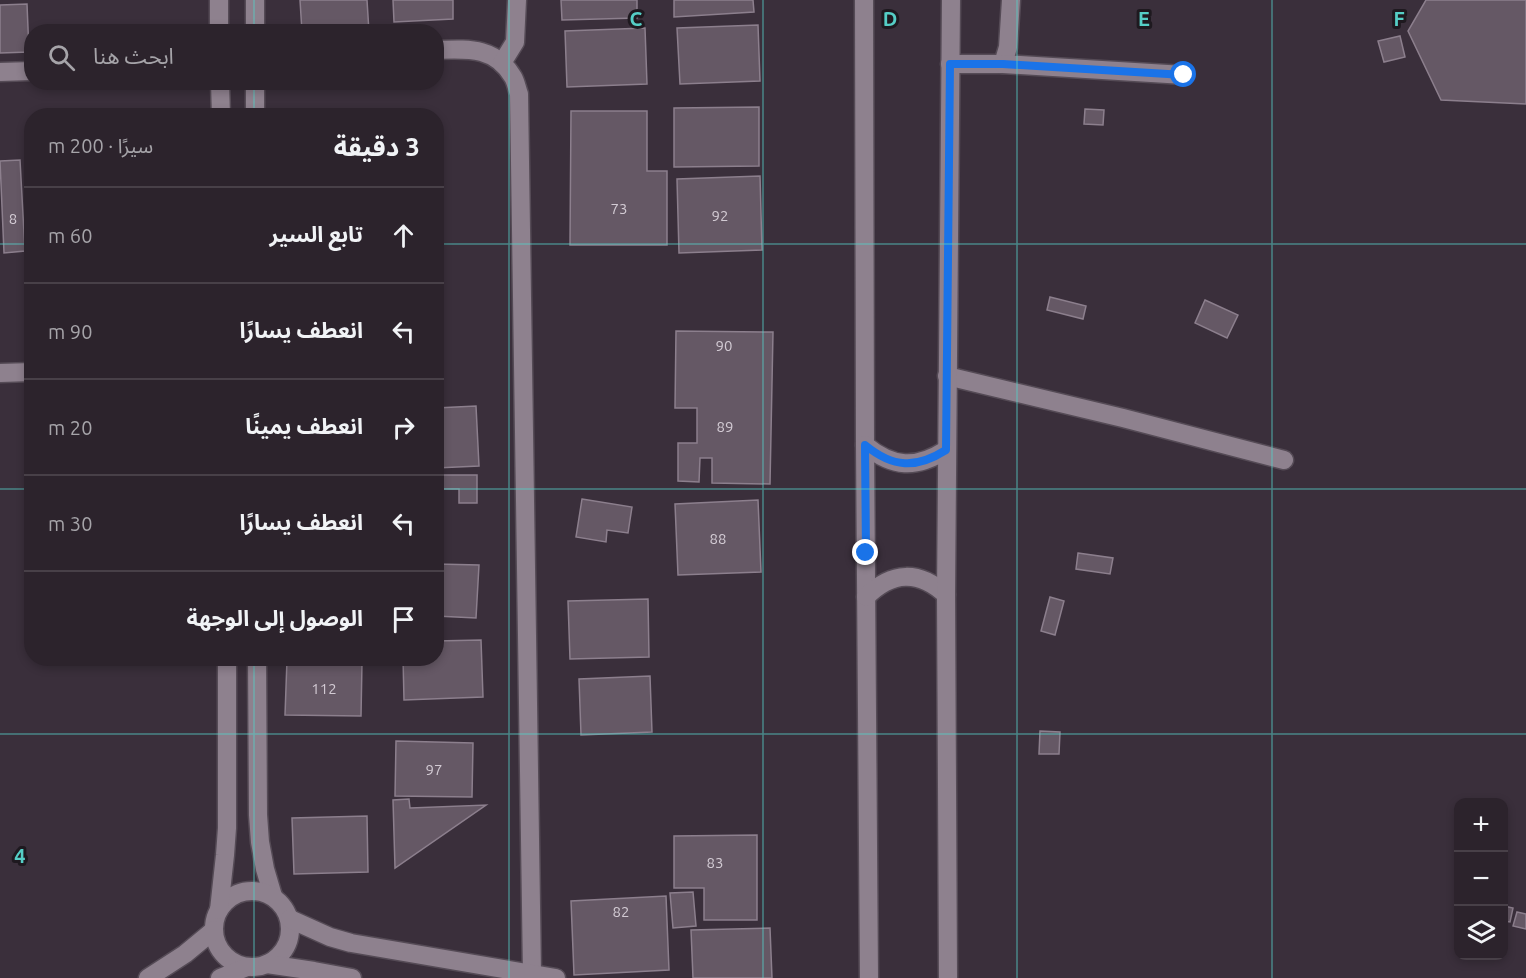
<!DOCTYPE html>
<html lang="ar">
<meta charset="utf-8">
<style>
:root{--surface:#2c232c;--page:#382f38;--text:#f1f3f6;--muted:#a6a4a9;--line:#484048}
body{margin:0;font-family:Ubuntu,"Noto Sans Arabic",sans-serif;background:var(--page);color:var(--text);direction:rtl}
.controls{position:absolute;right:18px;bottom:18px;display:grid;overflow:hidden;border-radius:12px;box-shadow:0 3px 9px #0003}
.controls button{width:54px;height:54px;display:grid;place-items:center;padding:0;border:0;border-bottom:2px solid var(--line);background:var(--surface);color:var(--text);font:30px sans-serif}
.stop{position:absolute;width:18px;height:18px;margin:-14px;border:4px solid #1a73e8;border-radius:50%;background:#fff}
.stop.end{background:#1a73e8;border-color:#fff;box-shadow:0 2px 6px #0008}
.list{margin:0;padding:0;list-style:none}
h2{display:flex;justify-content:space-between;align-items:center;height:78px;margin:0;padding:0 24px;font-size:26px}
h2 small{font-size:20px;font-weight:400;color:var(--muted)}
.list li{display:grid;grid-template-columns:39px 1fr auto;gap:18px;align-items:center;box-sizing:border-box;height:96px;padding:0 24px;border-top:2px solid var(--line)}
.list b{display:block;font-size:22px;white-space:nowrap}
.list em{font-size:20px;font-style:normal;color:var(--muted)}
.icon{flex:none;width:33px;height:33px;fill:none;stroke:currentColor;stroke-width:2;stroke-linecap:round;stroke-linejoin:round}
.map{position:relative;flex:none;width:1526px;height:978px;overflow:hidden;direction:ltr}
.search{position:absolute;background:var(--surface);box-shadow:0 3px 9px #0003;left:24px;top:24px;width:420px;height:66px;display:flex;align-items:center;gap:15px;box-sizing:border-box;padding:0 21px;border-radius:24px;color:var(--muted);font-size:22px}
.panel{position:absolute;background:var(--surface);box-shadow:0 3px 9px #0003;left:24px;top:108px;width:420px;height:558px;border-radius:24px;direction:rtl}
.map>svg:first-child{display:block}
.building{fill:#655865;stroke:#8c7f8d;stroke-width:1.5}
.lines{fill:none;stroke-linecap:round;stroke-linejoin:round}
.minor-casing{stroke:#554b56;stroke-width:21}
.minor{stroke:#8e818e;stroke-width:18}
.route{stroke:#1a73e8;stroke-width:8}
.grid{fill:none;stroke:#55cec6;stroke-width:1.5;stroke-opacity:0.55}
.labels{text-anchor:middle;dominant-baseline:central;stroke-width:6;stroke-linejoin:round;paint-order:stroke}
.number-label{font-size:15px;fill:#d3cbd4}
.grid-label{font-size:20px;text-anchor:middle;font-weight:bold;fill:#55cec6;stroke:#1e191f;stroke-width:6;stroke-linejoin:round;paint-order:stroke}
</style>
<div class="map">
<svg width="1526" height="978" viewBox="0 0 1526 978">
<rect width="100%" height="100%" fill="#3a2f3b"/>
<g class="building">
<path d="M300,0H367L369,32H302Z"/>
<path d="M393,0H453V19L394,22Z"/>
<path d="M561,0H637V18L562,20Z"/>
<path d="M674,0H753L754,12L674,17Z"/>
<path d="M1426,0H1526V104L1441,100L1408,31Z"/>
<path d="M27,4L29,52L0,53V5Z"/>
<path d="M758,25L760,81L680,84L677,28Z"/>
<path d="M645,28L647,84L567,87L565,31Z"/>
<path d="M1400,36L1405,57L1384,62L1378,41Z"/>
<path d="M759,107V166L674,167V108Z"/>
<path d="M1085,109L1104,110L1103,125L1084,124Z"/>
<path d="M571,111H647V171H667V245H570Z"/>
<path d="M20,160L25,251L4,253L0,161Z"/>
<path d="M760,176L762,250L679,253L677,179Z"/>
<path d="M1050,297L1086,306L1083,319L1047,310Z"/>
<path d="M1205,300L1238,315L1227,338L1195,323Z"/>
<path d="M676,331L773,332L770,484L712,483V458H700L699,482L678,481V443H697V408H675Z"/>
<path d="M476,406L479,466L436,468V408Z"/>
<path d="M438,475H477V503H459V489H439Z"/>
<path d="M582,499L632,507L628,533L607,530L606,542L576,537Z"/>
<path d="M758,500L761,572L678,575L675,504Z"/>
<path d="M1078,553L1113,558L1110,574L1076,569Z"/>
<path d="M436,564L479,565L476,618L436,616Z"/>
<path d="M1050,597L1064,601L1055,635L1041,631Z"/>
<path d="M648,599L649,657L570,659L568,601Z"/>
<path d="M481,640L483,697L404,700L403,658H436V641Z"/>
<path d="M287,660L362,662L361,716L285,715Z"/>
<path d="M650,676L652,732L581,735L579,679Z"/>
<path d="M1040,731L1060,732L1059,754H1039Z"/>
<path d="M396,741L473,743L472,797L395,796Z"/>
<path d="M409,799L410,808L486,805L395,868L393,800Z"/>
<path d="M367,816L368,872L294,874L292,818Z"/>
<path d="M757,835V920H704V888H674V836Z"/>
<path d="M693,892L696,926L673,928L670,893Z"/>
<path d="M666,896L669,970L574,975L571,901Z"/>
<path d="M1504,906L1513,908L1510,922L1504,921Z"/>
<path d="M1517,912L1526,914V929L1513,926Z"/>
<path d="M770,928L772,978H693L691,930Z"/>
</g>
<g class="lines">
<defs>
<g id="minor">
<path d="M219,0V32"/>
<path d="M255,0V32"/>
<path d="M864,0L865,445L869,978"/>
<path d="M436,50C467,49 495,46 513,77C516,82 517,89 519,94L532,974"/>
<path d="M502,63L515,42L517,0"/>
<path d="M950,64H1003L1008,47L1011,0"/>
<path d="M1003,64L1184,75"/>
<path d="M0,72L32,71"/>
<path d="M220,82L221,116"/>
<path d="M255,82V116"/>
<path d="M0,373L32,372"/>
<path d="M947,376L1123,418L1284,460"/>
<path d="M865,445C893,468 916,469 946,450"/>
<path d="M866,597C892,571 919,570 946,595"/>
<path d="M257,658L258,815L260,842L265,869L273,896"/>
<circle cx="252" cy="929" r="38"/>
<path d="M219,910L225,855L227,828V658"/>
<path d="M290,919L330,937L351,943L556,978"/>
<path d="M267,964L314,971L352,978"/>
<path d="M148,978L185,954L214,930"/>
<path d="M220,978L247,967"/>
<path d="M948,978L946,595L951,0"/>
</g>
</defs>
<use href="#minor" class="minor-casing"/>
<use href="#minor" class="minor"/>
</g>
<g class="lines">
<path class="route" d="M866,553L865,445C893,468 916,469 946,450L950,64H1003L1184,75"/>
</g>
<path class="grid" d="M254,0V32M509,0V978M763,0V978M1017,0V978M1272,0V978M254,82V116M0,244H32M436,244H1526M0,489H32M436,489H1526M254,658V978M0,734H1526"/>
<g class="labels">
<g class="number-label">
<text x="619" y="208">73</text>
<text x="720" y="215">92</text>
<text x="13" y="218">8</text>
<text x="724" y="345">90</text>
<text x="725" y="426">89</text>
<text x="718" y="538">88</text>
<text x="324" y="688">112</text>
<text x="434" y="769">97</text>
<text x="715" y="862">83</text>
<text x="621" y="911">82</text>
</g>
</g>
<g class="grid-label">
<text x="636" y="26">C</text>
<text x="890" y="26">D</text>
<text x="1144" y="26">E</text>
<text x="1399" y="26">F</text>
<text x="20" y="863">4</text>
</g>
</svg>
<div class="controls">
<button>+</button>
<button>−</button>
<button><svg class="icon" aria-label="layers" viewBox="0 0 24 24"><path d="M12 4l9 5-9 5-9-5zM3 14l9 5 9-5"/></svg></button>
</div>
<div class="stop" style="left:1184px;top:75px"></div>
<div class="stop end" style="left:866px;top:553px"></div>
<div class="search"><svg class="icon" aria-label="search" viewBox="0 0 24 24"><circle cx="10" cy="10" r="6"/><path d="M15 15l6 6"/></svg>ابحث هنا</div>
<section class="panel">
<h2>3 دقيقة<small>سيرًا · 200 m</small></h2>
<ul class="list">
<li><svg class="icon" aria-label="ahead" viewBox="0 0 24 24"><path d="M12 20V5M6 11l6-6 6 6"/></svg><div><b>تابع السير</b></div><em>60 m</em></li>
<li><svg class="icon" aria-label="left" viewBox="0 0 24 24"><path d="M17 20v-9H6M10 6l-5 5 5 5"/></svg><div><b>انعطف يسارًا</b></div><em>90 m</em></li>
<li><svg class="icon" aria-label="right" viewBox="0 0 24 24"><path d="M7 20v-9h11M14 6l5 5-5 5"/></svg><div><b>انعطف يمينًا</b></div><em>20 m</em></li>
<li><svg class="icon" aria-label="left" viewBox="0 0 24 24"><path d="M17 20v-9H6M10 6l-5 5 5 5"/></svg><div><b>انعطف يسارًا</b></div><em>30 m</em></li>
<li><svg class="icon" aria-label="arrive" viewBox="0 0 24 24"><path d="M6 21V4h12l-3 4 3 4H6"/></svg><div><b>الوصول إلى الوجهة</b></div></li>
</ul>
</section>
</div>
